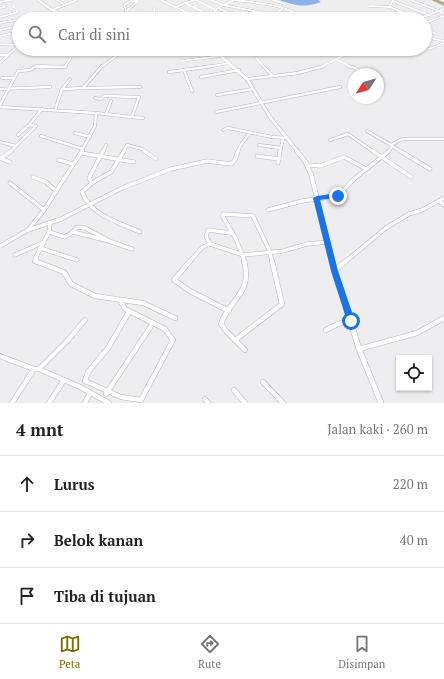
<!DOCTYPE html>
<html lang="id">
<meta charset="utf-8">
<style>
:root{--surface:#fff;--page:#f2f2f2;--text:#222;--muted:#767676;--line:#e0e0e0;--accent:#836600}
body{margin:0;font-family:"PT Serif",serif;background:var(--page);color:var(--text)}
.controls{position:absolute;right:12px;bottom:12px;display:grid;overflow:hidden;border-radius:0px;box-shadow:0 1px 3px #0004}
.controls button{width:36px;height:36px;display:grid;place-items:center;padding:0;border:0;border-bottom:1px solid var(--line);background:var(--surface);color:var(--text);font:20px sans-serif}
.compass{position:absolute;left:348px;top:68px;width:36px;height:36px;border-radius:50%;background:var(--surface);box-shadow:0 1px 3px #0004;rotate:234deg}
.stop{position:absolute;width:12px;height:12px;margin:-9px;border:3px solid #1a73e8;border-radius:50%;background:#fff}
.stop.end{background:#1a73e8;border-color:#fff;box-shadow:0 1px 4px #0008}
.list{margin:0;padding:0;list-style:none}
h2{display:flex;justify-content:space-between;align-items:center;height:52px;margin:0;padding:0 16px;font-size:17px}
h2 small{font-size:13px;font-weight:400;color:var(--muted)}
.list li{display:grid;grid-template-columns:26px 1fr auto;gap:12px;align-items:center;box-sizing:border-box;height:56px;padding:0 16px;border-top:1px solid var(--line)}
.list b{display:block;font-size:15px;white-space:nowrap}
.list em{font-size:13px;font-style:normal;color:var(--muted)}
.icon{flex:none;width:22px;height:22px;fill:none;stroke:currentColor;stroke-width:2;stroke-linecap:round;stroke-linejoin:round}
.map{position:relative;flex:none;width:444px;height:403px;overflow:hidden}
.search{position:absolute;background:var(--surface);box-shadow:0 1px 3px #0004;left:12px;right:12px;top:12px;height:44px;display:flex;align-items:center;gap:10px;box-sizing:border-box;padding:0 14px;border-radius:22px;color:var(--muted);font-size:15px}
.sheet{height:220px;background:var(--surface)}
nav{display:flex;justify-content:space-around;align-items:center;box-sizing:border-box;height:56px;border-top:1px solid var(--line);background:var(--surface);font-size:11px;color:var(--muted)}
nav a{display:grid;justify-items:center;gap:2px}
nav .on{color:var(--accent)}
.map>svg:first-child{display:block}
.water{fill:#8ab4e4}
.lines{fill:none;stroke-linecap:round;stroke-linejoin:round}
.minor-far3-casing{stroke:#b5b5b8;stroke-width:2.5}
.minor-far2-casing{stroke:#b5b5b8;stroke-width:3.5}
.minor-far1-casing{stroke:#b5b5b8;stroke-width:4.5}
.minor-casing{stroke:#b5b5b8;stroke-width:5.5}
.tertiary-far3-casing{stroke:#b5b5b8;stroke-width:3}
.tertiary-far2-casing{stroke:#b5b5b8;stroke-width:4}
.tertiary-far1-casing{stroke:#b5b5b8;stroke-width:5}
.tertiary-casing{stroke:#b5b5b8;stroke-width:6}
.trunk-casing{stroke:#74653a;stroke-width:0.5}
.minor-far3{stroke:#fff;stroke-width:2}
.minor-far2{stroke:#fff;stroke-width:2.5}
.minor-far1{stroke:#fff;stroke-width:3.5}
.minor{stroke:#fff;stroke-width:4.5}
.tertiary-far3{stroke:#fff;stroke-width:2.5}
.tertiary-far2{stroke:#fff;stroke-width:3}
.tertiary-far1{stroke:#fff;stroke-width:4}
.tertiary{stroke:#fff;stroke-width:5}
.trunk{fill:#bca873;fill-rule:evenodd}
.route{fill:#1a73e8}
</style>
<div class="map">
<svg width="444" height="403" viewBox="0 0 444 403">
<rect width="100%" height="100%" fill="#ededf0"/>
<path class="water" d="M279,0H318L321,2C303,8 297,6 279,0Z"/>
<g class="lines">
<defs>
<g id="minor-far3">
<path d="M57,0L65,5"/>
<path d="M161,0L200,19"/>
<path d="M196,0L216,10"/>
<path d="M211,0L223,5L273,15L282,9"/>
<path d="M233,0C258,3 285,4 306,19"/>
<path d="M273,0L285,4"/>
<path d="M393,0L390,6L392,8L419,19"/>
<path d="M411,0L444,13"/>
<path d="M137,1H131L124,5L127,13L142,16L155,15"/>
<path d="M393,1L429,15"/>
<path d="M0,2L12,0"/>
<path d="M185,3L195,0"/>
<path d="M369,6L390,7"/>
<path d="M176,7L185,3L201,11L194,16"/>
<path d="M0,8L5,7L4,4"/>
<path d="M218,8L243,19"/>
<path d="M154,9L156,19"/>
<path d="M52,10L77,0"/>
<path d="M142,11L143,19"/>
<path d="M228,13L223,15L229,19"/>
<path d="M56,14L71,19"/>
<path d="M0,17L18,12L13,6"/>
<path d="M43,19L58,13"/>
<path d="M118,19L138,1"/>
<path d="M206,19L218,8L234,0"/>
<path d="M247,19L262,12"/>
<path d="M401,19L411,15"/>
<path d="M418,19L444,9"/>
<path d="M0,23L16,20"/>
<path d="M425,23L444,16"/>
<path d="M425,27L436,34"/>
<path d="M0,30L19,26"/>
<path d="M0,36L19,32"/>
<path d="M425,37L444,41"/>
<path d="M0,44L18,45"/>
<path d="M64,49L71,57L65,67"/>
<path d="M127,49L138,52L144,49"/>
<path d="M429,49L444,43"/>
<path d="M170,54L205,49"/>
<path d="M0,55H7"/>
<path d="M256,58L264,67"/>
<path d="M337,60L351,67"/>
<path d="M181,61L221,56"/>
<path d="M0,63L19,45"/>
<path d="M35,67H52"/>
<path d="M101,67L123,51L120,49"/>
<path d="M206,67L230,63"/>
<path d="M321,67L346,54"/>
</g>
<g id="minor-far2">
<path d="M263,66L273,76"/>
<path d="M348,66L355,68L362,74"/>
<path d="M184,70L192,91"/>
<path d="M169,72L213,66"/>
<path d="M201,77L239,70"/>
<path d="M2,78H14"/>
<path d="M247,79L298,73L324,66"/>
<path d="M83,88L140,87"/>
<path d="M0,89L50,87"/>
<path d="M63,89L83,88L102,66"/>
<path d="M217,95L253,89"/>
<path d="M95,98L101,99L104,96L139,97L132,117L96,113"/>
<path d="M0,105L18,71L30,70L36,66L65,67L66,66"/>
<path d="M0,107L96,113L95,126L81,152"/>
<path d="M55,110L62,89L70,79"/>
<path d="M216,112L340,87"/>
<path d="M106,114L111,101"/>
<path d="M132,117L143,118"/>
<path d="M223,130L228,128L272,137L287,138"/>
<path d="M367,131L391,145"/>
<path d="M75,133L90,137"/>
<path d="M18,135L29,125L42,109"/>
<path d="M41,136L83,149"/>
<path d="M330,140L348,134L374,152"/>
<path d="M0,142L16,146"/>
<path d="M259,145L281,148"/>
<path d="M392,146L402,152"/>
<path d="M10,152L36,126L29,125"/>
<path d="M103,152L106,145"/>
<path d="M123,152L127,145L142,149L146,152"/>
<path d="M238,152L240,146L250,133"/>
<path d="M280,152L283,138"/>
<path d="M388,152L392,147L391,145L402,139H444"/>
</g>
<g id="minor-far1">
<path d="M124,151L111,172L92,183L82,192C90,215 120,223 140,232"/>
<path d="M144,151L156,159"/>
<path d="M373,151L411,177"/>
<path d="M400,151L430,169"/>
<path d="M81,153L134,162"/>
<path d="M257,156L279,159"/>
<path d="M0,158L10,162"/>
<path d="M1,158L11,151"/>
<path d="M59,160L73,164"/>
<path d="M278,163L280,151"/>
<path d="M307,165L320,166L344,157L366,169"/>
<path d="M33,177L46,182L56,191"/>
<path d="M10,183L44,210"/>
<path d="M92,183L89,178L103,151"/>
<path d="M439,201L444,205"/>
<path d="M268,210L302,201L338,196L354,179L389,151"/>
<path d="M28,230L61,219L122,188L171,169L207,161L231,164L235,160L238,151"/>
<path d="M49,232L65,237L73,232L109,241L132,249"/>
<path d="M73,232L77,227L85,228L106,239"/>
<path d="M210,244L206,236L208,230L231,233"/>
<path d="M0,246L28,230L44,210L82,151"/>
<path d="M40,248L77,260"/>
<path d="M15,255L44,242"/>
<path d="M36,262V257L49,232L50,224"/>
<path d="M189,262L203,247L210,244L243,255L283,251L307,244L327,242"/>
<path d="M245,262L236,239L223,217V214L253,216L270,252L272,262"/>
<path d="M345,262L386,228L409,214L422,210L444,198"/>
</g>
<g id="minor">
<path d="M35,261L64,272L71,284L95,296L143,303L175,318"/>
<path d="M190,261L174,280L190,291L229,311"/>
<path d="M244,261C253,294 229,299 221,324L226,331L245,350"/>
<path d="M334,271L346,261"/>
<path d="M120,300L125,309L165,329L173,340L141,400L121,397L85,381L88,372L108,348L129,312"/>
<path d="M326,330L340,323L351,321"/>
<path d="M235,340L282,304L272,261"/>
<path d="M359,349L417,333L444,318"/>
<path d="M0,356L34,369H39L80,387L109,403"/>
<path d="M39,369L68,340L85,320"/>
<path d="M263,382L283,403"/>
<path d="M234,390L245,403"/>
<path d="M106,394L153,323"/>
<path d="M205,399L208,403"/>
<path d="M12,403L34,369"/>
<path d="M49,403L64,380"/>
<path d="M85,403L90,393"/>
</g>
<g id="tertiary-far3">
<path d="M38,0L52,10L75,19"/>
<path d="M213,49L233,67"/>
</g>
<path id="tertiary-far2" d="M232,66L247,79L270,117L298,152"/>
<path id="tertiary-far1" d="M297,151L305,161L311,174L333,262"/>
<path id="tertiary" d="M332,261L359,349L381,403"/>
<path id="trunk" d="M433,0H437L444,3V5Z"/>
</defs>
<use href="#minor-far3" class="minor-far3-casing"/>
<use href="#minor-far2" class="minor-far2-casing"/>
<use href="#minor-far1" class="minor-far1-casing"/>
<use href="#minor" class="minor-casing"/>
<use href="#tertiary-far3" class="tertiary-far3-casing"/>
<use href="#tertiary-far2" class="tertiary-far2-casing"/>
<use href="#tertiary-far1" class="tertiary-far1-casing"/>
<use href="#tertiary" class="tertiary-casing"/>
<use href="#trunk" class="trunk-casing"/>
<use href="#minor-far3" class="minor-far3"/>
<use href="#minor-far2" class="minor-far2"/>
<use href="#minor-far1" class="minor-far1"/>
<use href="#minor" class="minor"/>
<use href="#tertiary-far3" class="tertiary-far3"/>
<use href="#tertiary-far2" class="tertiary-far2"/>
<use href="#tertiary-far1" class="tertiary-far1"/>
<use href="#tertiary" class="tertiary"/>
<use href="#trunk" class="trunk"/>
</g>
<path class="route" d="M338,193L340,194V197L320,200L338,271L355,321L351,324L347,321L331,271L313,198L317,196Z"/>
</svg>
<div class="controls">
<button><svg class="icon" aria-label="locate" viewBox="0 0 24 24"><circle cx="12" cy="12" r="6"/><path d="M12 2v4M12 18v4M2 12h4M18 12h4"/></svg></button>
</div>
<svg class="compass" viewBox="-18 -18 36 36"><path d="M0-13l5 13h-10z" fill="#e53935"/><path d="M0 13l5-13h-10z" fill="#767676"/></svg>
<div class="stop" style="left:351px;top:321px"></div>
<div class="stop end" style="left:338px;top:196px"></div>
<div class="search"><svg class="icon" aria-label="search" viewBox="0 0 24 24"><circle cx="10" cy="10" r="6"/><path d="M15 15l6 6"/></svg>Cari di sini</div>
</div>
<section class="sheet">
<h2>4 mnt<small>Jalan kaki · 260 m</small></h2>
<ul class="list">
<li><svg class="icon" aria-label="ahead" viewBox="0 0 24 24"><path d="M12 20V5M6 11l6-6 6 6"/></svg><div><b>Lurus</b></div><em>220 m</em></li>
<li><svg class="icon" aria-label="right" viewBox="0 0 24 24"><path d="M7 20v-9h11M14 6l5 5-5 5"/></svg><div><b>Belok kanan</b></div><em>40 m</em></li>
<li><svg class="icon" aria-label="arrive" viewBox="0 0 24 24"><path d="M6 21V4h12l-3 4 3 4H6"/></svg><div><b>Tiba di tujuan</b></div></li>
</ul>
</section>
<nav>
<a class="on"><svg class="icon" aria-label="map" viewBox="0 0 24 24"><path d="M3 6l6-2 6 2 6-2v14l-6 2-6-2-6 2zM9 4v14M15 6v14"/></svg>Peta</a>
<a><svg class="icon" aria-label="directions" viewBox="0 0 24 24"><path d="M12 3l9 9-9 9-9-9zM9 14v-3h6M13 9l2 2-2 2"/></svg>Rute</a>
<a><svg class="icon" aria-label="saved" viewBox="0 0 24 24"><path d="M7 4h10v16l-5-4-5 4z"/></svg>Disimpan</a>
</nav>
